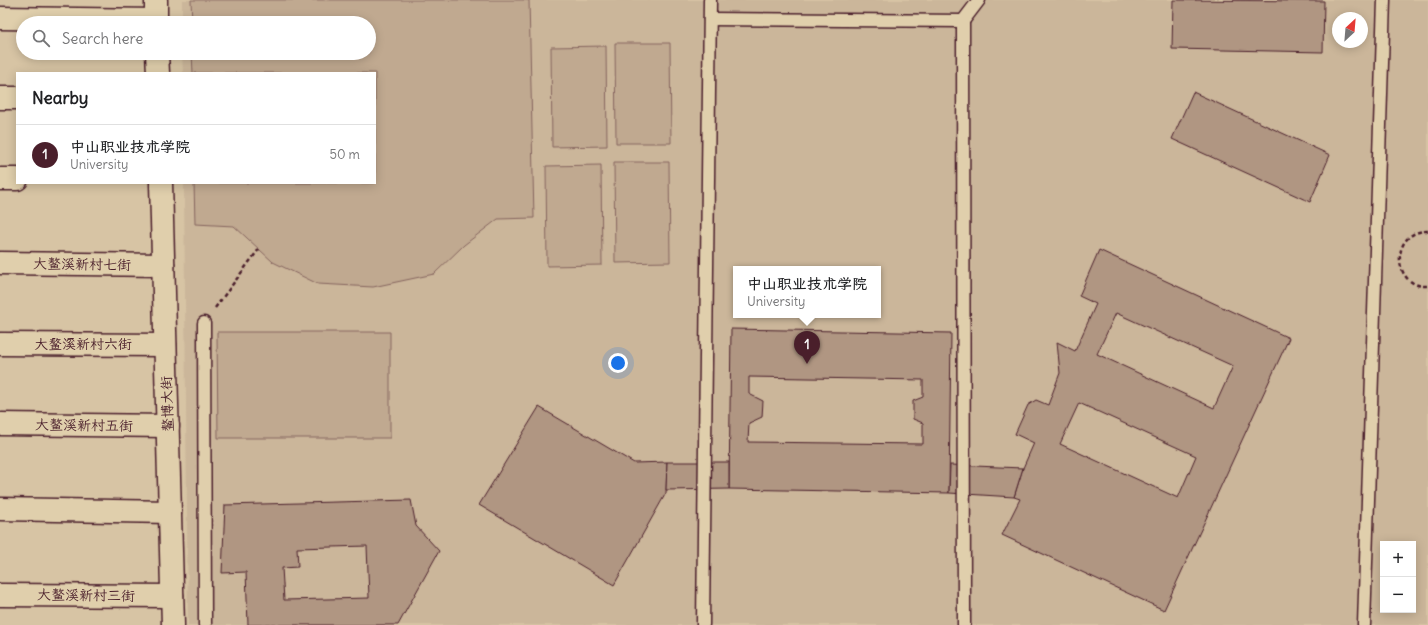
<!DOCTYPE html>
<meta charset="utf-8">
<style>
:root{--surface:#fff;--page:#f6f6f6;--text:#202124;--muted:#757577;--line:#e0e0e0;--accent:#4a1f2b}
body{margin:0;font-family:Delius,"LXGW WenKai TC",sans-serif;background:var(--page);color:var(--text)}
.controls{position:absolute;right:12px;bottom:12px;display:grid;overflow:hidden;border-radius:0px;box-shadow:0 2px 10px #0003}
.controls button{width:36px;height:36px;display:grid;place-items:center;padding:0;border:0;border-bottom:1px solid var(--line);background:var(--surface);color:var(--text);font:20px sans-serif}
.compass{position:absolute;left:1332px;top:12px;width:36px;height:36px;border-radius:50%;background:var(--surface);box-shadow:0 2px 10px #0003;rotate:26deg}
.you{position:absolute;left:618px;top:363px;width:14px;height:14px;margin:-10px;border:3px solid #fff;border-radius:50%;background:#1a73e8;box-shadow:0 0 0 6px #1a73e833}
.badge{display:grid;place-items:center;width:26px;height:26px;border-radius:50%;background:var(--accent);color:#fff;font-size:13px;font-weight:700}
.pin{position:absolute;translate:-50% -33px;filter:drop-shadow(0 1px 2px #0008)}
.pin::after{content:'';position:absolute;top:21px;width:14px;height:12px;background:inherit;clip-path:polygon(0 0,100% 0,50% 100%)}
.popup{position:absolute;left:733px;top:266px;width:148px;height:52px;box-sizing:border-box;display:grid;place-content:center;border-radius:0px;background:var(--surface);filter:drop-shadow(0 1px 3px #0005);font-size:13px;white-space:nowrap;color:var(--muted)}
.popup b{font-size:15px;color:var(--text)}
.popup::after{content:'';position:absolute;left:50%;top:100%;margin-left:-8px;border:8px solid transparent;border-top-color:var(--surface)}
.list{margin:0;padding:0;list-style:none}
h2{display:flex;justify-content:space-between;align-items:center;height:52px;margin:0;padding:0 16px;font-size:17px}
h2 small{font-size:13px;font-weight:400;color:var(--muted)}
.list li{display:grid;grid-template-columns:26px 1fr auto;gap:12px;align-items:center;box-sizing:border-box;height:60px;padding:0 16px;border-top:1px solid var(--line)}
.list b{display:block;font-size:15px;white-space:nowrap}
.list p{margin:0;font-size:13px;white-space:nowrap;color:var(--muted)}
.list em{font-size:13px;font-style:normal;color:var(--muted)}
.icon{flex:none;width:22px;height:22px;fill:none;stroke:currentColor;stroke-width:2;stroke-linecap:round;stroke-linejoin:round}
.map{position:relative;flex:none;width:1428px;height:625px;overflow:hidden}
.search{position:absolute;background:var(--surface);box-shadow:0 2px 10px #0003;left:16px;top:16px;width:360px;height:44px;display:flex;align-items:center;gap:10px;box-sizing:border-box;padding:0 14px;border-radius:22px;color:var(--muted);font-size:15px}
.panel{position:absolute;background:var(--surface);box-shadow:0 2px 10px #0003;left:16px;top:72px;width:360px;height:112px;border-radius:0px}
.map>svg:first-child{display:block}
.built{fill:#cbb69a;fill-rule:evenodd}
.green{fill:#c0a990;stroke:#85645e}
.building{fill:#b09682;stroke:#4a1f2b;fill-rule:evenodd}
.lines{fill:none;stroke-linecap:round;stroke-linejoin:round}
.lane-casing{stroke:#4a1f2b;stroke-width:15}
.street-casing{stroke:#4a1f2b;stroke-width:25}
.path{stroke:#4a1f2b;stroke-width:2.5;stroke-dasharray:4 3;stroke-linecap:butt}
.lane{stroke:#e0cfac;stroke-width:12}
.street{stroke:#e0cfac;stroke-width:22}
.labels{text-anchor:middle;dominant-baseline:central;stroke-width:4;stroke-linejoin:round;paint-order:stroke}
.street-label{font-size:14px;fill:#4a1f2b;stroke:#e0cfac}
</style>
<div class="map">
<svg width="1428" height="625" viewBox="0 0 1428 625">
<rect width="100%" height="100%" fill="#d7c4a4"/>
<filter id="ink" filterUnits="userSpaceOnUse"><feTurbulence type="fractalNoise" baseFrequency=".025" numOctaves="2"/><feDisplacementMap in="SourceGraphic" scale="8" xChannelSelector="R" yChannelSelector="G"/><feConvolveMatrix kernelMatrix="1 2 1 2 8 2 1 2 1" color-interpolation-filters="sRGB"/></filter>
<g filter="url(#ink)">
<path class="built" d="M182,0H1428V625H188L184,183H375V73H183L182,53H369V23H182ZM1338,18H1362V42H1338ZM736,269H878V315H736ZM1383,544H1413V610H1383Z"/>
<g class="green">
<path d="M191,0H529L534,218L498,219L464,245L434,274L373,287L318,284L273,262L234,226L195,224L194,183H375V73H193L192,53H369V23H192Z"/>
<path d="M615,43H670L671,143H616Z"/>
<path d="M606,46L607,146L552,147L551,47Z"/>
<path d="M614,162H669L670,262L615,263Z"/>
<path d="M601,165L602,265L547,266L546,166Z"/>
<path d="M217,332H390V438H218Z"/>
</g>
<g class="building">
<path d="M1173,0L1324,1L1323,52L1172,49Z"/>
<path d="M1193,92L1330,155L1310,202L1172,139Z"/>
<path d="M1099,250L1289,338L1164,610L1002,535L1020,499L1014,497L1023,468L1034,443L1015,434L1028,405L1036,400L1048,405L1060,373L1057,342L1075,351L1096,304L1079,296ZM1116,313L1233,366L1214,408L1097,354ZM1079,403L1196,456L1178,498L1060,444Z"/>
<path d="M731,329L951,333L949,493L729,489ZM749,377L923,380V397L913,401V419L923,423V444L748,442L749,423L762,417L763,401L749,394Z"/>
<path d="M539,407L634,463L667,462L666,493L614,585L479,505Z"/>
<path d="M667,462H729V489L666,490Z"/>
<path d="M950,465L1023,468L1014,497L949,493Z"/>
<path d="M411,500L416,526L439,551L398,625H248L246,572L222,573L225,505ZM367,546L369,598L284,600L282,568L298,567L297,548Z"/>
</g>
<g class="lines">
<defs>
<g id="lane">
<path d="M710,19L963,21L979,0"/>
<path d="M963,21L964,625"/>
<path d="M204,323L205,625"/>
<path d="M703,625L710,0"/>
<path d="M1364,625L1384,0"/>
</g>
<g id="street">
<path d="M156,0V23"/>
<path d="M0,18L156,20"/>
<path d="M157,53L158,73"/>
<path d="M0,98H17"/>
<path d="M0,179H17"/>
<path d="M161,183L173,625"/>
<path d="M0,263L163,265"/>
<path d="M0,344L165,345"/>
<path d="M0,424L168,426"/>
<path d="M0,509L170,512"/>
<path d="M0,595L172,596"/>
</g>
</defs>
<use href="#lane" class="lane-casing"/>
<use href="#street" class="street-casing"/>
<g class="path">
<path d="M1428,231C1389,230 1392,289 1428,286"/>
<path d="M215,308L259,249"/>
</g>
<use href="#lane" class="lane"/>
<use href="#street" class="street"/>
</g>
</g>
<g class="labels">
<g class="street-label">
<text transform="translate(82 264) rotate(1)">大鳌溪新村七街</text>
<text x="83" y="344">大鳌溪新村六街</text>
<text transform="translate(167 404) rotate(-92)">鳌博大街</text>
<text transform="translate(84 425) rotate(1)">大鳌溪新村五街</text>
<text transform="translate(86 595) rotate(1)">大鳌溪新村三街</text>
</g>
</g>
</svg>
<div class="controls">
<button>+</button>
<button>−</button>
</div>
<svg class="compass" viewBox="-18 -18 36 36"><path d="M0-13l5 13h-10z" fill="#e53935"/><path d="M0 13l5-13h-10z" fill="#757577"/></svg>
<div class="you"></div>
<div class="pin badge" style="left:807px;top:364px">1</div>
<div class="popup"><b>中山职业技术学院</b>University</div>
<div class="search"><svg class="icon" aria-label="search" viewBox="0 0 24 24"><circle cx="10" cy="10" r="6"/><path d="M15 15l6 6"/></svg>Search here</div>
<section class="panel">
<h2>Nearby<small></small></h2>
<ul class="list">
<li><span class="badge">1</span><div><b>中山职业技术学院</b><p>University</p></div><em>50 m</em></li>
</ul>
</section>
</div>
